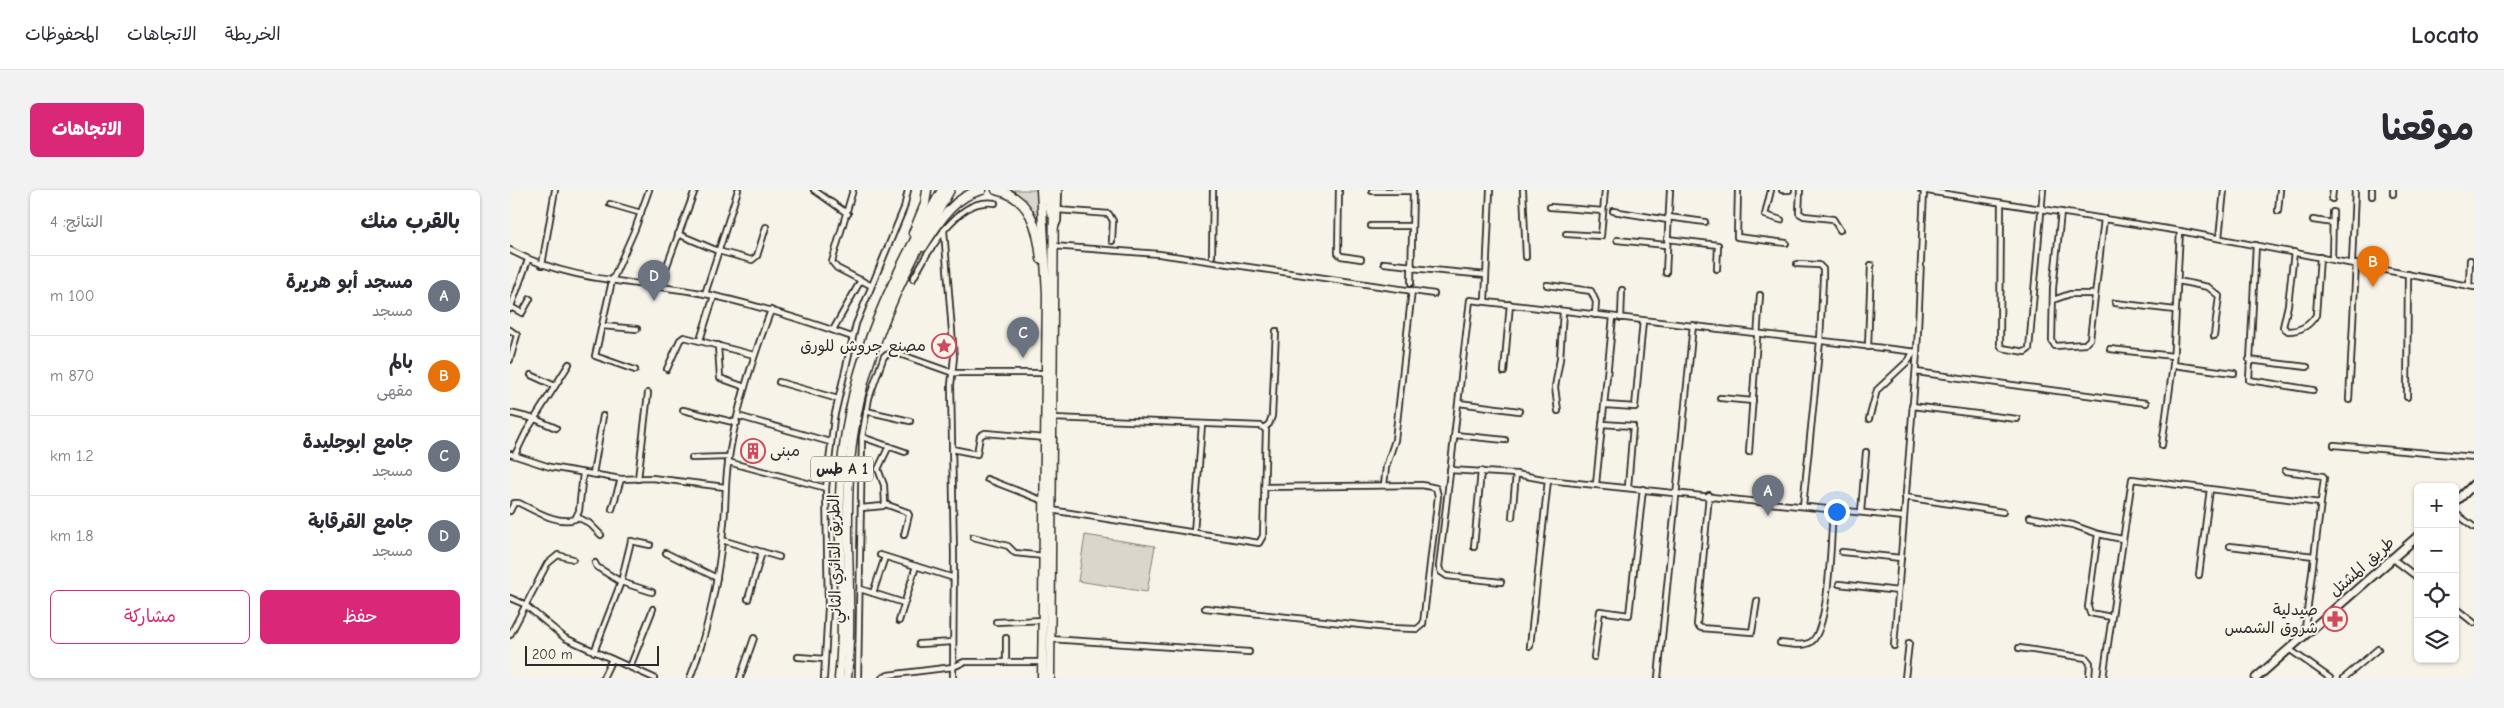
<!DOCTYPE html>
<html lang="ar">
<meta charset="utf-8">
<style>
:root{--surface:#fff;--page:#f2f2f3;--text:#2b2b33;--muted:#7c7c81;--line:#e1e1e2;--accent:#db2777}
body{margin:0;font-family:"Comic Neue","Playpen Sans Arabic",sans-serif;background:var(--page);color:var(--text);direction:rtl}
.controls{position:absolute;right:15px;bottom:15px;display:grid;overflow:hidden;border-radius:8px;box-shadow:0 1px 4px #0004}
.controls button{width:45px;height:45px;display:grid;place-items:center;padding:0;border:0;border-bottom:1px solid var(--line);background:var(--surface);color:var(--text);font:25px sans-serif}
.scale{position:absolute;left:15px;bottom:12px;width:134px;box-sizing:border-box;padding-left:5px;border:2px solid #2b2b2b;border-top:0;font-size:14px;line-height:18px;white-space:nowrap;color:#2b2b2b;-webkit-text-stroke:4px #f7f3e8;paint-order:stroke}
.you{position:absolute;left:1326px;top:321px;width:18px;height:18px;margin:-12px;border:4px solid #fff;border-radius:50%;background:#1a73e8;box-shadow:0 0 0 8px #1a73e833}
.badge{display:grid;place-items:center;width:32px;height:32px;border-radius:50%;background:var(--accent);color:#fff;font-size:16px;font-weight:700}
.pin{position:absolute;translate:-50% -41px;filter:drop-shadow(0 1px 2px #0008)}
.pin::after{content:'';position:absolute;top:26px;width:18px;height:15px;background:inherit;clip-path:polygon(0 0,100% 0,50% 100%)}
.list{margin:0;padding:0;list-style:none}
h2{display:flex;justify-content:space-between;align-items:center;height:65px;margin:0;padding:0 20px;font-size:21px}
h2 small{font-size:16px;font-weight:400;color:var(--muted)}
.list li{display:grid;grid-template-columns:32px 1fr auto;gap:15px;align-items:center;box-sizing:border-box;height:80px;padding:0 20px;border-top:1px solid var(--line)}
.list b{display:block;font-size:19px;white-space:nowrap}
.list p{margin:0;font-size:16px;white-space:nowrap;color:var(--muted)}
.list em{font-size:16px;font-style:normal;color:var(--muted)}
.actions{display:flex;gap:10px;padding:15px 20px}
.actions a{flex:1;padding:11px 0;border:1px solid var(--accent);border-radius:8px;text-align:center;font-size:18px;color:var(--accent)}
.actions .main{background:var(--accent);color:#fff}
.icon{flex:none;width:28px;height:28px;fill:none;stroke:currentColor;stroke-width:2;stroke-linecap:round;stroke-linejoin:round}
.map{position:relative;flex:none;width:1964px;height:488px;overflow:hidden;direction:ltr;border-radius:8px}
header{display:flex;align-items:center;gap:30px;box-sizing:border-box;height:70px;padding:0 25px;background:var(--surface);border-bottom:1px solid var(--line)}
header strong{font-size:24px}
nav{display:flex;gap:28px;margin-inline-start:auto;font-size:18px}
.intro{display:flex;align-items:center;justify-content:space-between;box-sizing:border-box;height:120px;padding:0 30px}
h1{margin:0;font-size:35px}
.button{padding:12px 22px;border-radius:8px;background:var(--accent);color:#fff;font-size:18px;font-weight:700}
main{display:flex;gap:30px;padding:0 30px}
aside{flex:1;background:var(--surface);border-radius:8px;box-shadow:0 1px 4px #0004}
.map>svg:first-child{display:block}
.green{fill:#dad6cc;stroke:#82807c}
.lines{fill:none;stroke-linecap:round;stroke-linejoin:round}
.minor-casing{stroke:#2b2b2b;stroke-width:8}
.primary-casing{stroke:#2b2b2b;stroke-width:11}
.trunk-casing{stroke:#2b2b2b;stroke-width:11}
.minor{stroke:#f7f3e8;stroke-width:4.5}
.primary{stroke:#f7f3e8;stroke-width:7}
.trunk{stroke:#f7f3e8;stroke-width:8}
.labels{text-anchor:middle;dominant-baseline:central;stroke-width:4;stroke-linejoin:round;paint-order:stroke}
.shield{fill:#f7f3e8;stroke:#686764;stroke-width:1}
.shield-label{font-size:15px;font-weight:bold;fill:#2b2b2b}
.poi-label{font-size:16px;fill:#2b2b2b;stroke:#f7f3e8;text-anchor:end}
.street-label{font-size:16px;fill:#2b2b2b;stroke:#f7f3e8}
</style>
<header>
<strong>Locato</strong>
<nav><a>الخريطة</a><a>الاتجاهات</a><a>المحفوظات</a></nav>
</header>
<div class="intro"><h1>موقعنا</h1><a class="button">الاتجاهات</a></div>
<main>
<div class="map">
<svg width="1964" height="488" viewBox="0 0 1964 488">
<rect width="100%" height="100%" fill="#f7f3e8"/>
<filter id="ink" filterUnits="userSpaceOnUse"><feTurbulence type="fractalNoise" baseFrequency=".02" numOctaves="2"/><feDisplacementMap in="SourceGraphic" scale="10" xChannelSelector="R" yChannelSelector="G"/><feConvolveMatrix kernelMatrix="1 2 1 2 8 2 1 2 1" color-interpolation-filters="sRGB"/></filter>
<g filter="url(#ink)">
<g class="green">
<path d="M496,0H527L532,52L526,32Z"/>
<path d="M575,345L645,356L637,402L568,391Z"/>
</g>
<g class="lines">
<defs>
<g id="minor">
<path d="M304,0L338,24"/>
<path d="M343,0L322,72L327,78L360,95"/>
<path d="M829,0L828,63L831,66L851,69"/>
<path d="M1013,0L1016,67"/>
<path d="M1228,0L1227,47L1276,53"/>
<path d="M1261,0L1255,25L1271,30"/>
<path d="M1272,0H1279"/>
<path d="M1290,0L1289,23L1294,26L1323,29L1330,40"/>
<path d="M1411,0L1670,41L1964,97"/>
<path d="M862,1H903"/>
<path d="M1883,4V0"/>
<path d="M1862,6V0"/>
<path d="M1822,9L1823,0"/>
<path d="M100,14L131,23"/>
<path d="M1491,14L1490,154L1492,158L1515,162L1519,159L1533,0"/>
<path d="M1040,17L1093,21"/>
<path d="M548,20L599,24L603,31L602,51"/>
<path d="M1103,21L1158,30"/>
<path d="M1768,21L1770,0"/>
<path d="M1551,22L1543,98L1542,151L1545,156L1575,154L1580,149L1594,29"/>
<path d="M1158,27L1195,32"/>
<path d="M1803,30L1823,33"/>
<path d="M546,36L548,31L549,0"/>
<path d="M861,36H902"/>
<path d="M168,44L208,61L242,70L247,66L256,37"/>
<path d="M1056,44L1091,46L1095,0"/>
<path d="M1709,48L1714,0"/>
<path d="M1157,49L1208,55L1207,79"/>
<path d="M1107,50L1156,55"/>
<path d="M1746,55L1739,190L1803,200"/>
<path d="M543,56L649,64L924,104"/>
<path d="M0,60C57,91 122,91 185,102C238,112 291,129 342,147"/>
<path d="M1784,62L1778,115L1773,137L1778,141C1790,141 1800,135 1806,125L1810,67"/>
<path d="M702,66L703,0"/>
<path d="M1822,69L1823,22"/>
<path d="M874,73L902,76"/>
<path d="M1842,73L1845,0"/>
<path d="M1287,74L1309,75L1313,79V88L1310,151L1293,316"/>
<path d="M32,75L45,0"/>
<path d="M901,78L976,85"/>
<path d="M1156,83L1160,0"/>
<path d="M403,89L416,66L434,40"/>
<path d="M1668,91L1698,97L1709,106L1704,146"/>
<path d="M901,93L903,0"/>
<path d="M1037,95L1081,101L1086,112L1085,125"/>
<path d="M1959,96L1960,70"/>
<path d="M149,97L185,0"/>
<path d="M195,104L228,0"/>
<path d="M1543,110L1560,104H1585"/>
<path d="M975,111L980,0"/>
<path d="M1605,113L1665,120"/>
<path d="M1,117L12,123L20,109"/>
<path d="M0,119L18,70"/>
<path d="M1111,128L1112,100"/>
<path d="M92,136L127,139"/>
<path d="M0,140L7,145L0,170"/>
<path d="M323,140L351,90"/>
<path d="M190,150L204,106"/>
<path d="M208,155L210,188L235,197"/>
<path d="M1358,157L1361,75"/>
<path d="M1600,159L1663,166"/>
<path d="M1739,170L1797,177"/>
<path d="M1663,175L1724,183"/>
<path d="M157,179L170,150L174,147L244,165"/>
<path d="M125,180L85,166L102,91L125,39L139,0"/>
<path d="M994,182L1000,114"/>
<path d="M1406,182L1636,213"/>
<path d="M21,185L45,196"/>
<path d="M269,192L328,209"/>
<path d="M1897,207L1898,84"/>
<path d="M1210,208L1243,211"/>
<path d="M1839,210L1846,74"/>
<path d="M949,213L1009,221"/>
<path d="M1095,215L1125,217L1133,131"/>
<path d="M1402,216L1507,229"/>
<path d="M173,220L227,233"/>
<path d="M356,221L400,231"/>
<path d="M1048,221L1045,197L1050,169L1053,121"/>
<path d="M0,223L25,229L46,238"/>
<path d="M228,226L320,252"/>
<path d="M1359,229L1367,200L1399,170L1403,162"/>
<path d="M1092,234L1123,236L1118,297"/>
<path d="M755,237L759,234L762,226L766,141"/>
<path d="M945,245L995,250"/>
<path d="M352,247L395,262"/>
<path d="M1652,255L1663,175L1670,41"/>
<path d="M1824,255L1964,267"/>
<path d="M442,259L467,264L470,246L475,243L535,248"/>
<path d="M1239,262L1250,105"/>
<path d="M0,264L40,277L111,289L142,288L215,297"/>
<path d="M5,265L16,242L59,174"/>
<path d="M182,268L219,267"/>
<path d="M218,272L316,298"/>
<path d="M940,280L1006,284L1038,290L1394,327"/>
<path d="M1775,281L1813,286L1814,288L1794,446"/>
<path d="M83,284L93,226"/>
<path d="M128,289L138,203"/>
<path d="M477,289L534,311"/>
<path d="M1086,294L1103,127"/>
<path d="M874,295L876,277L885,250L902,100"/>
<path d="M1199,305L1187,435L1191,438L1242,442L1247,411"/>
<path d="M1395,307L1493,322"/>
<path d="M375,314L397,322L399,325L394,345"/>
<path d="M351,318L373,316L375,314L374,295L368,279L379,256"/>
<path d="M102,319L111,289"/>
<path d="M541,320L749,353L753,346L756,240L751,236L542,228"/>
<path d="M0,321L4,313H9C24,320 47,335 65,329L69,321L73,283"/>
<path d="M1351,322L1356,262"/>
<path d="M1945,323L1964,337"/>
<path d="M67,327L79,333L91,345"/>
<path d="M1002,327L1006,284"/>
<path d="M1520,327L1563,335L1588,344L1612,349"/>
<path d="M684,343L692,234"/>
<path d="M1588,344L1578,417L1580,423L1601,427"/>
<path d="M463,347L498,356L505,363L534,366"/>
<path d="M212,350L269,367"/>
<path d="M1720,356L1804,366"/>
<path d="M964,357L971,281"/>
<path d="M1332,362L1391,368"/>
<path d="M156,363L207,388"/>
<path d="M370,365L444,388"/>
<path d="M1882,368L1908,388"/>
<path d="M85,373L87,377L111,392L142,402"/>
<path d="M1689,385L1700,299"/>
<path d="M991,392L937,386L931,382L929,377L960,110L1407,162"/>
<path d="M1329,394L1388,401"/>
<path d="M350,399L394,413"/>
<path d="M363,403L375,367"/>
<path d="M0,408L14,414L55,448L144,488"/>
<path d="M238,409L252,362"/>
<path d="M695,418L878,438L907,439L913,434L928,306L926,298L912,295L756,297"/>
<path d="M1945,418L1964,433"/>
<path d="M389,431L406,376"/>
<path d="M486,432L534,430"/>
<path d="M0,445L37,374L48,365L63,369"/>
<path d="M496,448V472"/>
<path d="M540,449L739,462"/>
<path d="M1270,453C1279,454 1293,457 1301,452C1320,439 1321,344 1323,319"/>
<path d="M409,454L443,452"/>
<path d="M1020,456L1038,290"/>
<path d="M1384,456L1407,162L1414,0"/>
<path d="M1509,458L1576,468L1580,473L1579,488"/>
<path d="M1779,459L1820,488"/>
<path d="M84,462L111,392L121,351L140,355"/>
<path d="M288,467L315,469"/>
<path d="M1084,467L1090,421L1119,425L1133,299"/>
<path d="M120,477L143,419"/>
<path d="M93,488L102,469"/>
<path d="M180,488C200,437 209,386 214,332C216,313 215,293 218,274C225,222 242,170 261,120"/>
<path d="M230,488L244,448"/>
<path d="M314,488L318,418L316,298L324,228L346,134L394,18L398,0"/>
<path d="M348,488L352,247L359,208L374,166L384,162L443,183H536"/>
<path d="M372,488L378,485L443,477L454,472H533"/>
<path d="M443,488L444,365L441,195L444,167L434,40C448,24 462,10 485,13"/>
<path d="M1148,488L1183,135"/>
<path d="M1395,488L1399,453"/>
<path d="M1593,488L1622,289L1810,313"/>
<path d="M1834,488L1868,459"/>
</g>
<g id="primary">
<path d="M1945,313L1964,294"/>
<path d="M1746,488L1908,346"/>
</g>
<g id="trunk">
<path d="M486,0C521,7 528,39 531,69"/>
<path d="M531,0L537,104L532,488"/>
<path d="M537,0L541,23"/>
<path d="M403,43L415,14L417,0"/>
<path d="M413,57C428,34 443,6 472,0"/>
<path d="M329,488C336,427 328,367 330,306C334,185 374,103 432,0"/>
<path d="M337,488C343,421 335,354 339,287C345,176 387,94 440,0"/>
<path d="M540,488L544,0"/>
</g>
</defs>
<use href="#minor" class="minor-casing"/>
<use href="#primary" class="primary-casing"/>
<use href="#trunk" class="trunk-casing"/>
<use href="#minor" class="minor"/>
<use href="#primary" class="primary"/>
<use href="#trunk" class="trunk"/>
</g>
</g>
<defs>
<symbol id="sight-ring" viewBox="-11 -11 22 22"><circle r="9.5" fill="#f7f3e8" stroke="#d1495b" stroke-width="1.5"/><path d="M0-6L1.8-2.2L6-1.7L2.9 1.2L3.7 5.4L0 3.3L-3.7 5.4L-2.9 1.2L-6-1.7L-1.8-2.2Z" fill="#d1495b"/></symbol>
<symbol id="building-ring" viewBox="-11 -11 22 22"><circle r="9.5" fill="#f7f3e8" stroke="#d1495b" stroke-width="1.5"/><path d="M-4-6H4V6H1V3H-1V6H-4ZM-2.5-4.3h1.7v1.8h-1.7ZM.8-4.3h1.7v1.8H.8ZM-2.5-1h1.7V.8h-1.7ZM.8-1h1.7V.8H.8Z" fill="#d1495b"/></symbol>
<symbol id="pharmacy-ring" viewBox="-11 -11 22 22"><circle r="9.5" fill="#f7f3e8" stroke="#d1495b" stroke-width="1.5"/><path d="M-2-6h4v4h4v4h-4v4h-4v-4h-4v-4h4Z" fill="#d1495b"/></symbol>
</defs>
<g fill-rule="evenodd">
<use href="#sight-ring" x="420" y="142" width="28" height="28"/>
<use href="#building-ring" x="229" y="247" width="28" height="28"/>
<use href="#pharmacy-ring" x="1811" y="415" width="28" height="28"/>
</g>
<g class="labels">
<rect class="shield" x="301" y="266.5" width="62" height="25" rx="4"/>
<g class="shield-label">
<text x="332" y="279">طس A 1</text>
</g>
<g class="poi-label">
<text x="416" y="156">مصنع جروش للورق</text>
<text x="260" y="261" text-anchor="start">مبنى</text>
<text x="1808" y="420">صيدلية<tspan x="1808" dy="18">شروق الشمس</tspan></text>
</g>
<g class="street-label">
<text transform="translate(325 369) rotate(-91)">الطريق الدائري الثاني</text>
<text transform="translate(1852 377) rotate(-42)">طريق المشتل</text>
</g>
</g>
</svg>
<div class="controls">
<button>+</button>
<button>−</button>
<button><svg class="icon" aria-label="locate" viewBox="0 0 24 24"><circle cx="12" cy="12" r="6"/><path d="M12 2v4M12 18v4M2 12h4M18 12h4"/></svg></button>
<button><svg class="icon" aria-label="layers" viewBox="0 0 24 24"><path d="M12 4l9 5-9 5-9-5zM3 14l9 5 9-5"/></svg></button>
</div>
<div class="scale">200 m</div>
<div class="you"></div>
<div class="pin badge" style="left:1258px;top:326px;background:#6b7280">A</div>
<div class="pin badge" style="left:1863px;top:97px;background:#e8710a">B</div>
<div class="pin badge" style="left:513px;top:168px;background:#6b7280">C</div>
<div class="pin badge" style="left:144px;top:111px;background:#6b7280">D</div>
</div>
<aside>
<h2>بالقرب منك<small>النتائج: 4</small></h2>
<ul class="list">
<li><span class="badge" style="background:#6b7280">A</span><div><b>مسجد أبو هريرة</b><p>مسجد</p></div><em>100 m</em></li>
<li><span class="badge" style="background:#e8710a">B</span><div><b>بالم</b><p>مقهى</p></div><em>870 m</em></li>
<li><span class="badge" style="background:#6b7280">C</span><div><b>جامع ابوجليدة</b><p>مسجد</p></div><em>1.2 km</em></li>
<li><span class="badge" style="background:#6b7280">D</span><div><b>جامع القرقابة</b><p>مسجد</p></div><em>1.8 km</em></li>
</ul>
<div class="actions"><a class="main">حفظ</a><a>مشاركة</a></div>
</aside>
</main>
